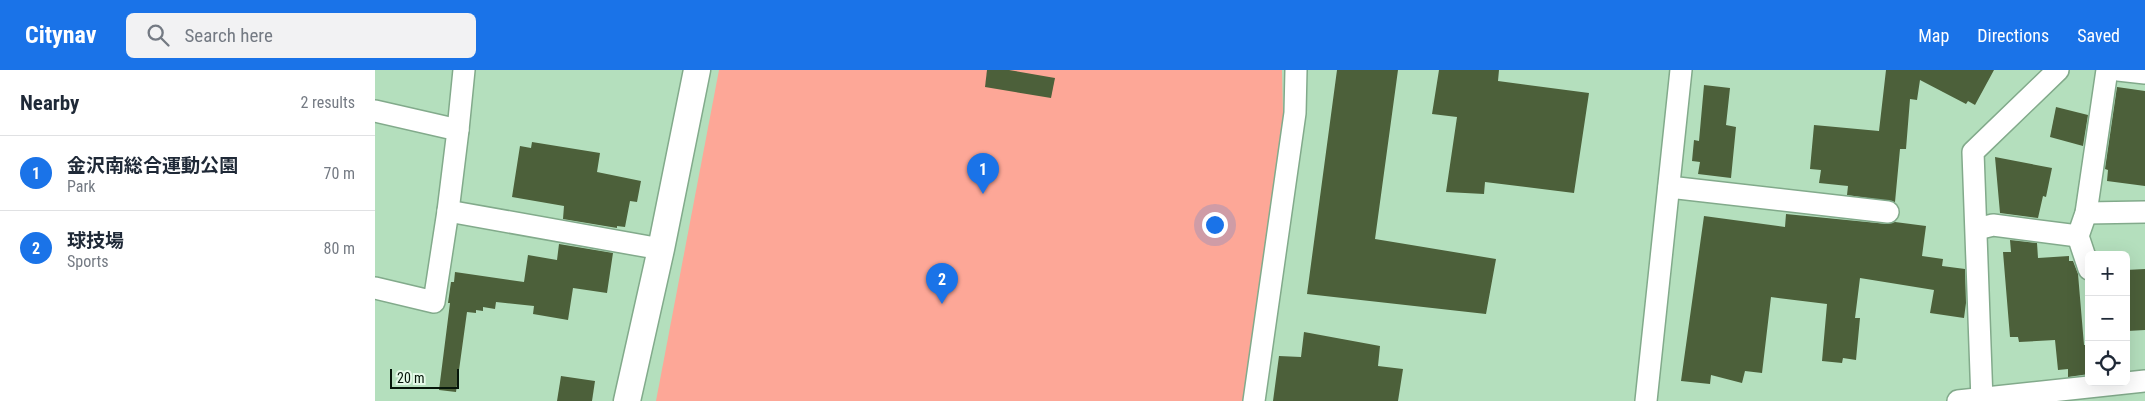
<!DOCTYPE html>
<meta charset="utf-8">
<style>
:root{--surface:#fff;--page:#f2f2f3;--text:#1f2937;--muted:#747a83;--line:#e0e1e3;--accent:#1a73e8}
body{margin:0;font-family:"Roboto Condensed","Noto Sans JP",sans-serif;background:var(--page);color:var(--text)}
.controls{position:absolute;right:15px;bottom:15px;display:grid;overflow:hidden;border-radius:8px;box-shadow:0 5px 20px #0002}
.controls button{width:45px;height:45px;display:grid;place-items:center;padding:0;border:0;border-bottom:1px solid var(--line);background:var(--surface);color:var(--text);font:25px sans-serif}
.scale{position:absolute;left:15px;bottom:12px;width:69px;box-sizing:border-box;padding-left:5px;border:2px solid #06160a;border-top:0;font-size:14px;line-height:18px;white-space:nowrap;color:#06160a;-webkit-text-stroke:4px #e4fae8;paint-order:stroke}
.you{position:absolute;left:839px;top:154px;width:18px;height:18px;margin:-12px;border:4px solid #fff;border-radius:50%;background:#1a73e8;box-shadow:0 0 0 8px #1a73e833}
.badge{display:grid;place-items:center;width:32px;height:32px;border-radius:50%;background:var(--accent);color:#fff;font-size:16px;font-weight:700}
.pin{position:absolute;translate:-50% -41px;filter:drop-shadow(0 1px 2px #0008)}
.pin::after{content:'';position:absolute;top:26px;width:18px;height:15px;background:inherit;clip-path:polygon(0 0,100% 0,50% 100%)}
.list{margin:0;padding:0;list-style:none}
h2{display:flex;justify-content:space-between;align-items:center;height:65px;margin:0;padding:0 20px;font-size:21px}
h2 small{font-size:16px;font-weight:400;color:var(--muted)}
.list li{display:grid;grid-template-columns:32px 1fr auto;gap:15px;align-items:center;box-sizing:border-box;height:75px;padding:0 20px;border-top:1px solid var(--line)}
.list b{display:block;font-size:19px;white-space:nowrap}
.list p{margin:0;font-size:16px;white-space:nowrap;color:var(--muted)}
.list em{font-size:16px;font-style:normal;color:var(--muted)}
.icon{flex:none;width:28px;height:28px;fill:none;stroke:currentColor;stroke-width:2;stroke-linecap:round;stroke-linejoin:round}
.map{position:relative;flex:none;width:1770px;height:331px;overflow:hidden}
header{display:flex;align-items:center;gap:30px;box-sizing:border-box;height:70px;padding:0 25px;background:var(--accent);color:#fff}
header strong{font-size:24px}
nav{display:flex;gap:28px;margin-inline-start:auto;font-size:18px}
.search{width:350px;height:45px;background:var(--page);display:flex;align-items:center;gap:12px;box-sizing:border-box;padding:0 18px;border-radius:8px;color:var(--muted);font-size:19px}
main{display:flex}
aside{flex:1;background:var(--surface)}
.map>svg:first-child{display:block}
.green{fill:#fda797}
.building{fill:#4c603a}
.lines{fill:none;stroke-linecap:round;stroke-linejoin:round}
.minor-casing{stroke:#82aa8b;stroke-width:24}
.tertiary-casing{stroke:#82aa8b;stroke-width:29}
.minor{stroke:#fff;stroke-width:21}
.tertiary{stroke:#fff;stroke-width:26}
</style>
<header>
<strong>Citynav</strong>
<div class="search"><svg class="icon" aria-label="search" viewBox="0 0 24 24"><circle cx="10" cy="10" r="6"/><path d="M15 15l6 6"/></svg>Search here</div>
<nav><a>Map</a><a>Directions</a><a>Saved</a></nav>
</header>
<main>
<aside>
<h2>Nearby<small>2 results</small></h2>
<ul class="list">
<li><span class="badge">1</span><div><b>金沢南総合運動公園</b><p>Park</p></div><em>70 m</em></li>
<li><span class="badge">2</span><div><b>球技場</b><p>Sports</p></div><em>80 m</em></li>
</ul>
</aside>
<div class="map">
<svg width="1770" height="331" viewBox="0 0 1770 331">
<rect width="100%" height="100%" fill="#b4dfbd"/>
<path class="green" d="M344,0H907L908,45L869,331H281Z"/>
<g class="building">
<path d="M612,0H634L680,8L676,28L610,17Z"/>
<path d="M962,0H1023L1000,169L1121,189L1111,244L932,224Z"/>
<path d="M1064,0H1124L1123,11L1214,23L1199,123L1110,112L1109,124L1071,122L1082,47L1057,44Z"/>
<path d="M1511,0H1619L1600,35L1593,31L1591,34L1545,10L1542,30L1535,29L1531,79H1525L1520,132L1472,125L1473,116L1444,113L1446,100L1435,99L1439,55L1504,61Z"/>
<path d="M1329,15L1355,18L1351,55L1361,57L1356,108L1323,104L1325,92L1317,91L1319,70L1324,71Z"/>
<path d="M1742,17L1770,21V116L1732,111L1733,100L1730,99Z"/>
<path d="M1681,37L1713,45L1708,76L1675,67Z"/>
<path d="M157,72L225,83L222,102L266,111L262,132L255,131L250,157L242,156V158L188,149L189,136L137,127L145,76L156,78Z"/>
<path d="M1620,87L1677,98L1671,127L1668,126L1663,148L1625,143Z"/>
<path d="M1411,144L1512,154L1520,152L1551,156L1547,186L1568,189L1567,196L1590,199L1591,233L1589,248L1555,243L1559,220L1485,208L1480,248H1485L1481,290L1468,288L1467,293L1447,291L1452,234L1396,227L1387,303L1370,301L1367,313L1336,305L1335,314L1306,311L1329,146L1410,157Z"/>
<path d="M1635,170L1662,173L1663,188L1694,186V191H1698L1703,204L1709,275H1714V304L1693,307V299L1683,300L1680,270L1644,272L1643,267H1635L1628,182H1636Z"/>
<path d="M184,174L238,183L232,223L198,218L193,250L158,244L159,236L121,232L120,239L108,237V241L101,240V243L92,242L81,322L64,320L75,233H73L76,212H79L80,202L149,212L153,185L182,190Z"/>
<path d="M1770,199V260L1752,261L1751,200Z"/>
<path d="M929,262L1005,276L1003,296L1028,299L1023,331H898L904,286L926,287Z"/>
<path d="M186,306L220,311L217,331H182Z"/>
</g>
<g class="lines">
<defs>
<g id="minor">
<path d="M1743,0L1770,3"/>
<path d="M0,41L83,60L73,141L286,179"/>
<path d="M83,60L89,0"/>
<path d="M1294,117L1513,142"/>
<path d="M1711,143L1770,142"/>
<path d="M1602,159L1618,155L1703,166"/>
<path d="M1714,199L1703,166L1711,143L1732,0"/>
<path d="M0,218L59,232L73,141"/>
<path d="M879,331L920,43L921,0"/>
<path d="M1271,331L1306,0"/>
<path d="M1583,331L1770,311"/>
<path d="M1607,331L1598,82L1683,0"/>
</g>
<path id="tertiary" d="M252,331L286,179L322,0"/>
</defs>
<use href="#minor" class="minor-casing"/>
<use href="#tertiary" class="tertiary-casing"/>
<use href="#minor" class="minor"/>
<use href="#tertiary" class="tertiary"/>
</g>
</svg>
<div class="controls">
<button>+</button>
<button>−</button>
<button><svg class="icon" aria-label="locate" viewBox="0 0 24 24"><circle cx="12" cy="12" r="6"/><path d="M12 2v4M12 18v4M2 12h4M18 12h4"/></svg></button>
</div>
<div class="scale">20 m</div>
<div class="you"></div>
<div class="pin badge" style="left:608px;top:124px">1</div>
<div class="pin badge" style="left:567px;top:234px">2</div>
</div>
</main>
